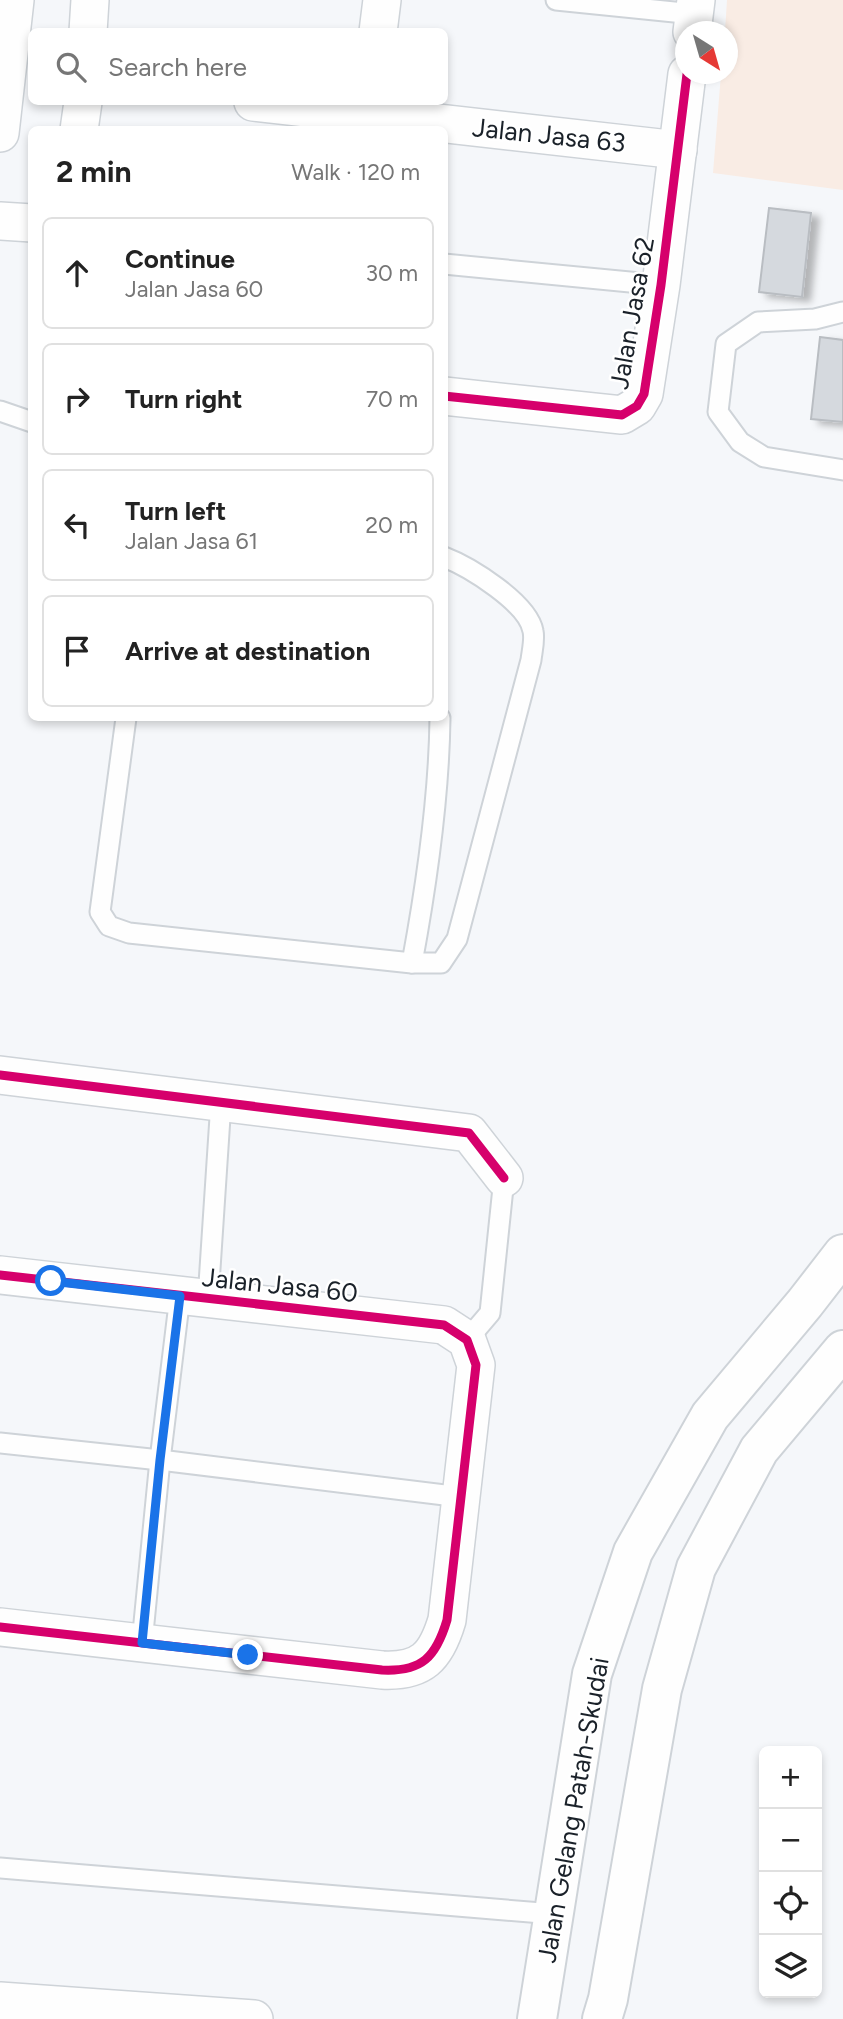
<!DOCTYPE html>
<meta charset="utf-8">
<style>
:root{--surface:#fff;--page:#f6f6f6;--text:#222;--muted:#767676;--line:#e0e0e0}
body{margin:0;font-family:Figtree,sans-serif;background:var(--page);color:var(--text)}
.controls{position:absolute;right:21px;bottom:21px;display:grid;overflow:hidden;border-radius:10px;box-shadow:0 4px 10px #0003}
.controls button{width:63px;height:63px;display:grid;place-items:center;padding:0;border:0;border-bottom:2px solid var(--line);background:var(--surface);color:var(--text);font:35px sans-serif}
.compass{position:absolute;left:675px;top:21px;width:63px;height:63px;border-radius:50%;background:var(--surface);box-shadow:0 4px 10px #0003;rotate:143deg}
.stop{position:absolute;width:21px;height:21px;margin:-16px;border:5px solid #1a73e8;border-radius:50%;background:#fff}
.stop.end{background:#1a73e8;border-color:#fff;box-shadow:0 2px 7px #0008}
.list{margin:0;padding:0;list-style:none}
h2{display:flex;justify-content:space-between;align-items:center;height:91px;margin:0;padding:0 28px;font-size:30px}
h2 small{font-size:23px;font-weight:400;color:var(--muted)}
.list li{display:grid;grid-template-columns:46px 1fr auto;gap:21px;align-items:center;box-sizing:border-box;height:112px;margin:0 14px 14px;padding:0 14px;border:2px solid var(--line);border-radius:10px}
.list b{display:block;font-size:26px;white-space:nowrap}
.list p{margin:0;font-size:23px;white-space:nowrap;color:var(--muted)}
.list em{font-size:23px;font-style:normal;color:var(--muted)}
.icon{flex:none;width:38px;height:38px;fill:none;stroke:currentColor;stroke-width:2;stroke-linecap:round;stroke-linejoin:round}
.map{position:relative;flex:none;width:843px;height:2019px;overflow:hidden}
.search{position:absolute;background:var(--surface);box-shadow:0 4px 10px #0003;left:28px;top:28px;width:420px;height:77px;display:flex;align-items:center;gap:18px;box-sizing:border-box;padding:0 24px;border-radius:10px;color:var(--muted);font-size:26px}
.panel{position:absolute;background:var(--surface);box-shadow:0 4px 10px #0003;left:28px;top:126px;width:420px;height:595px;border-radius:10px}
.map>svg:first-child{display:block}
.green{fill:#f9ece4}
.building{fill:#d5d9de;stroke:#b9bdc2;stroke-width:2;filter:url(#shadow)}
.lines{fill:none;stroke-linecap:round;stroke-linejoin:round}
.lane-casing{stroke:#ced3d8;stroke-width:23}
.street-casing{stroke:#ced3d8;stroke-width:40}
.primary-casing{stroke:#ced3d8;stroke-width:42}
.lane{stroke:#fefefe;stroke-width:19}
.street{stroke:#fefefe;stroke-width:37}
.primary{stroke:#fefefe;stroke-width:38}
.cycleway-casing{stroke:#fff;stroke-width:13}
.cycleway{stroke:#d6006c;stroke-width:9}
.route{stroke:#1a73e8;stroke-width:9}
.labels{text-anchor:middle;dominant-baseline:central;stroke-width:5;stroke-linejoin:round;paint-order:stroke}
.street-label{font-size:26px;fill:#1a2129;stroke:#fff}
</style>
<div class="map">
<svg width="843" height="2019" viewBox="0 0 843 2019">
<defs>
<filter id="shadow"><feDropShadow dx="8" dy="4.5" stdDeviation="3.5" flood-color="#0004"/></filter>
</defs>
<rect width="100%" height="100%" fill="#f5f7fa"/>
<path class="green" d="M727,0H843V190L713,173L721,74H728V32L725,31Z"/>
<g class="building">
<path d="M769,208L811,213L802,297L759,292Z"/>
<path d="M820,337L843,340V422L811,419Z"/>
</g>
<g class="lines">
<defs>
<g id="lane">
<path d="M556,0L694,14"/>
<path d="M444,264L661,285"/>
<path d="M843,312L815,319L758,322L726,344L718,412L740,442L764,457L843,470"/>
<path d="M0,411L32,422"/>
<path d="M126,718L100,912L109,926L129,933L412,963H441L457,939L531,660C532,651 535,640 533,631C528,603 470,567 444,557"/>
<path d="M412,963C427,882 439,799 440,718"/>
<path d="M208,1299L221,1102"/>
<path d="M467,1340L490,1313L504,1178"/>
<path d="M0,1443L160,1460L461,1497"/>
<path d="M142,1643L160,1460L180,1296"/>
<path d="M0,1868L554,1914"/>
</g>
<g id="street">
<path d="M88,32L90,0"/>
<path d="M378,32L382,0"/>
<path d="M692,32L696,0"/>
<path d="M253,102L678,150"/>
<path d="M79,130L83,102"/>
<path d="M0,133L15,0"/>
<path d="M0,221L32,223"/>
<path d="M444,396L622,415L637,406L644,394L661,285L687,74"/>
<path d="M0,1075L469,1133L504,1178"/>
<path d="M0,1275L444,1325L467,1340L476,1365L447,1620C436,1657 422,1672 382,1670L0,1627"/>
<path d="M0,2001L254,2019"/>
</g>
<g id="primary">
<path d="M537,2019L592,1674L633,1552L710,1416L805,1303L843,1254"/>
<path d="M602,2019L608,1999L662,1689L696,1568L759,1450L843,1350"/>
</g>
</defs>
<use href="#lane" class="lane-casing"/>
<use href="#street" class="street-casing"/>
<use href="#primary" class="primary-casing"/>
<use href="#lane" class="lane"/>
<use href="#street" class="street"/>
<use href="#primary" class="primary"/>
<defs>
<g id="cycleway">
<path d="M444,396L622,415L637,406L644,394L661,285L687,74"/>
<path d="M0,1075L469,1133L504,1178"/>
<path d="M0,1275L444,1325L467,1340L476,1365L447,1620C436,1657 422,1672 382,1670L0,1627"/>
</g>
</defs>
<use href="#cycleway" class="cycleway-casing"/>
<use href="#cycleway" class="cycleway"/>
</g>
<g class="lines">
<path class="route" d="M51,1281L180,1296L160,1460L142,1643L248,1655"/>
</g>
<g class="labels">
<g class="street-label">
<text transform="translate(549 135) rotate(6)">Jalan Jasa 63</text>
<text transform="translate(632 313) rotate(-80)">Jalan Jasa 62</text>
<text transform="translate(280 1285) rotate(6)">Jalan Jasa 60</text>
<text transform="translate(573 1810) rotate(-80)">Jalan Gelang Patah-Skudai</text>
</g>
</g>
</svg>
<div class="controls">
<button>+</button>
<button>−</button>
<button><svg class="icon" aria-label="locate" viewBox="0 0 24 24"><circle cx="12" cy="12" r="6"/><path d="M12 2v4M12 18v4M2 12h4M18 12h4"/></svg></button>
<button><svg class="icon" aria-label="layers" viewBox="0 0 24 24"><path d="M12 4l9 5-9 5-9-5zM3 14l9 5 9-5"/></svg></button>
</div>
<svg class="compass" viewBox="-18 -18 36 36"><path d="M0-13l5 13h-10z" fill="#e53935"/><path d="M0 13l5-13h-10z" fill="#767676"/></svg>
<div class="stop" style="left:51px;top:1281px"></div>
<div class="stop end" style="left:248px;top:1655px"></div>
<div class="search"><svg class="icon" aria-label="search" viewBox="0 0 24 24"><circle cx="10" cy="10" r="6"/><path d="M15 15l6 6"/></svg>Search here</div>
<section class="panel">
<h2>2 min<small>Walk · 120 m</small></h2>
<ul class="list">
<li><svg class="icon" aria-label="ahead" viewBox="0 0 24 24"><path d="M12 20V5M6 11l6-6 6 6"/></svg><div><b>Continue</b><p>Jalan Jasa 60</p></div><em>30 m</em></li>
<li><svg class="icon" aria-label="right" viewBox="0 0 24 24"><path d="M7 20v-9h11M14 6l5 5-5 5"/></svg><div><b>Turn right</b></div><em>70 m</em></li>
<li><svg class="icon" aria-label="left" viewBox="0 0 24 24"><path d="M17 20v-9H6M10 6l-5 5 5 5"/></svg><div><b>Turn left</b><p>Jalan Jasa 61</p></div><em>20 m</em></li>
<li><svg class="icon" aria-label="arrive" viewBox="0 0 24 24"><path d="M6 21V4h12l-3 4 3 4H6"/></svg><div><b>Arrive at destination</b></div></li>
</ul>
</section>
</div>
